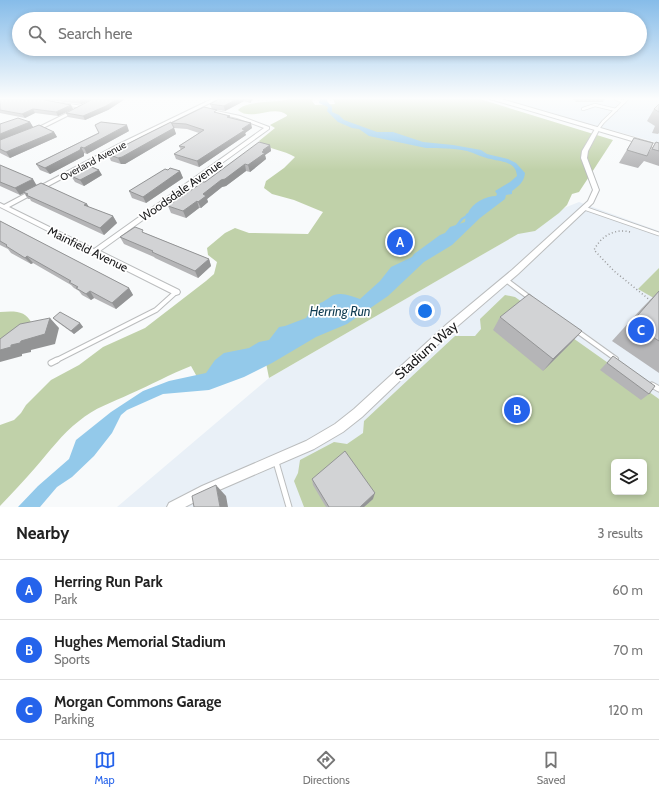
<!DOCTYPE html>
<style>
:root{--surface:#fff;--page:#f2f2f2;--text:#222;--muted:#767676;--line:#e0e0e0;--accent:#2563eb}
body{margin:0;font-family:Cabin,sans-serif;background:var(--page);color:var(--text)}
.controls{position:absolute;right:12px;bottom:12px;display:grid;overflow:hidden;border-radius:6px;box-shadow:0 2px 6px #0003}
.controls button{width:36px;height:36px;display:grid;place-items:center;padding:0;border:0;border-bottom:1px solid var(--line);background:var(--surface);color:var(--text);font:20px sans-serif}
.you{position:absolute;left:425px;top:311px;width:14px;height:14px;margin:-10px;border:3px solid #fff;border-radius:50%;background:#1a73e8;box-shadow:0 0 0 6px #1a73e833}
.badge{display:grid;place-items:center;width:26px;height:26px;border-radius:50%;background:var(--accent);color:#fff;font-size:13px;font-weight:700}
.pin{position:absolute;translate:-50% -50%;border:2px solid #fff;box-shadow:0 1px 4px #0006}
.list{margin:0;padding:0;list-style:none}
h2{display:flex;justify-content:space-between;align-items:center;height:52px;margin:0;padding:0 16px;font-size:17px}
h2 small{font-size:13px;font-weight:400;color:var(--muted)}
.list li{display:grid;grid-template-columns:26px 1fr auto;gap:12px;align-items:center;box-sizing:border-box;height:60px;padding:0 16px;border-top:1px solid var(--line)}
.list b{display:block;font-size:15px;white-space:nowrap}
.list p{margin:0;font-size:13px;white-space:nowrap;color:var(--muted)}
.list em{font-size:13px;font-style:normal;color:var(--muted)}
.icon{flex:none;width:22px;height:22px;fill:none;stroke:currentColor;stroke-width:2;stroke-linecap:round;stroke-linejoin:round}
.map{position:relative;flex:none;width:659px;height:507px;overflow:hidden}
.search{position:absolute;background:var(--surface);box-shadow:0 2px 6px #0003;left:12px;right:12px;top:12px;height:44px;display:flex;align-items:center;gap:10px;box-sizing:border-box;padding:0 14px;border-radius:22px;color:var(--muted);font-size:15px}
.sheet{height:232px;background:var(--surface)}
nav{display:flex;justify-content:space-around;align-items:center;box-sizing:border-box;height:56px;border-top:1px solid var(--line);background:var(--surface);font-size:11px;color:var(--muted)}
nav a{display:grid;justify-items:center;gap:2px}
nav .on{color:var(--accent)}
.map>svg:first-child{display:block}
.built{fill:#e9f0f7;fill-rule:evenodd}
.green{fill:#c0d1a9;fill-rule:evenodd}
.water{fill:#93c9ea}
.lines{fill:none;stroke-linecap:round;stroke-linejoin:round}
.stream{stroke:#93c9ea;stroke-width:2.5}
.service-far3-casing{stroke:#bbbdbe;stroke-width:4}
.service-far2-casing{stroke:#bbbdbe;stroke-width:4.5}
.service-far1-casing{stroke:#bbbdbe;stroke-width:6}
.service-casing{stroke:#bbbdbe;stroke-width:7}
.minor-casing{stroke:#bbbdbe;stroke-width:2}
.secondary-casing{stroke:#bbbdbe;stroke-width:2}
.path{stroke:#98999a;stroke-width:1.5;stroke-dasharray:1 2.5;stroke-linecap:butt}
.service-far3{stroke:#fff;stroke-width:2.5}
.service-far2{stroke:#fff;stroke-width:3}
.service-far1{stroke:#fff;stroke-width:4}
.service{stroke:#fff;stroke-width:5}
.minor{fill:#fff;fill-rule:evenodd}
.secondary{fill:#fff;fill-rule:evenodd}
.wall{fill:#b5b5b7}
.shaded-wall{fill:#939495}
.building{fill:#d2d3d5;stroke:#939495}
.labels{text-anchor:middle;dominant-baseline:central;stroke-width:3.5;stroke-linejoin:round;paint-order:stroke}
.far-street-label{font-size:10px;fill:#1a1a1b;stroke:#fff}
.street-label{font-size:12px;fill:#1a1a1b;stroke:#fff}
.water-label{font-size:13px;font-style:italic;fill:#0e3b51;stroke:#fff}
.near-street-label{font-size:14px;fill:#1a1a1b;stroke:#fff}
</style>
<div class="map">
<svg width="659" height="507" viewBox="0 0 659 507">
<rect width="100%" height="100%" fill="#f8fafb"/>
<g class="built">
<path d="M502,99H659V143L515,104Z"/>
<path d="M579,202L659,231V507H117L269,378L559,210ZM614,462H644V492H614Z"/>
</g>
<g class="green">
<path d="M289,99H313L312,101L315,105L335,104L333,99H480L613,140L579,192L572,194L567,205L559,213L535,231L518,234L269,378L265,358L201,384L191,366C170,374 151,385 130,394C113,402 94,408 79,421C62,434 49,452 35,468C24,481 12,493 0,506V425L14,420L21,413L26,405L51,380L79,365L103,347L145,328L206,281L214,274L217,262L208,255L207,248L225,233L235,228L249,233L308,234L323,212L294,200L272,194L264,188L266,181L284,168L295,157C284,150 269,150 259,141L275,128L270,125L287,116V115C274,104 251,122 238,110C246,100 277,103 289,99Z"/>
<path d="M659,268V301L638,289Z"/>
<path d="M505,295L515,297L659,399V507H304L294,481L298,473L300,460L334,442L347,444L363,433L364,421L455,336H475L481,329L480,319ZM614,462H644V492H614Z"/>
<path d="M0,312C14,311 26,310 32,324L0,348Z"/>
</g>
<path class="water" d="M320,99H327V101L332,107V112L339,115L344,120L377,132H393L423,142L453,145L481,150L487,154L508,159L516,163L525,173C524,182 519,186 512,191V194L506,195L505,199L480,218L452,245L424,262L388,296L347,324L316,337L272,363L244,377L209,390L163,394L127,410L121,415L112,433L94,456L72,477L57,487L40,507H18L38,486L69,459L76,440L111,412L143,391L169,381L206,373L215,360L224,353L249,348L259,342L269,340L279,327L285,326L306,318L310,312L317,309L320,303C326,301 329,297 334,295C343,292 351,296 360,299L380,281L391,267L412,257L414,254L440,235L445,233L450,227L465,222L466,214L468,213C472,203 486,196 496,196L497,194L495,191L510,182L517,176C516,161 501,162 491,159C483,158 475,153 467,151C453,148 439,148 426,148L369,136L359,129L352,128L338,122L327,111L328,107L319,103Z"/>
<g class="lines">
<path class="stream" d="M456,227L462,219L467,216"/>
<defs>
<g id="service-far3">
<path d="M616,99L624,102"/>
<path d="M583,109L595,105L616,110"/>
<path d="M597,130L603,122L627,99"/>
</g>
<path id="service-far2" d="M584,208L659,234"/>
<g id="service-far1">
<path d="M506,280L530,298"/>
<path d="M577,331L616,359"/>
<path d="M55,361L156,310L176,292"/>
</g>
<g id="service">
<path d="M51,363L57,360"/>
<path d="M652,385L659,389"/>
<path d="M276,462L289,507"/>
</g>
<g id="minor">
<path d="M212,99H218L123,146L9,207L94,249L264,128L237,118L207,111V109L240,116L269,127V129L100,251L179,290L180,292L179,294L176,295L173,294L0,207V203L4,205L119,144Z"/>
<path d="M62,103L83,106L85,107L83,108L63,105L61,104Z"/>
<path d="M73,110L77,111L37,131L33,130Z"/>
<path d="M595,129L599,130L588,151L587,158L599,190L593,203L518,274L453,330L362,417L343,432L314,449L210,494L185,507H167L169,503L202,486L306,441L335,424L354,409L447,324L512,270L588,201L593,190L581,158L582,151Z"/>
</g>
<path id="secondary" d="M490,99H501L659,145V149Z"/>
</defs>
<use href="#service-far3" class="service-far3-casing"/>
<use href="#service-far2" class="service-far2-casing"/>
<use href="#service-far1" class="service-far1-casing"/>
<use href="#service" class="service-casing"/>
<use href="#minor" class="minor-casing"/>
<use href="#secondary" class="secondary-casing"/>
<path class="path" d="M630,232C615,228 601,236 594,250L614,271L651,301"/>
<use href="#service-far3" class="service-far3"/>
<use href="#service-far2" class="service-far2"/>
<use href="#service-far1" class="service-far1"/>
<use href="#service" class="service"/>
<use href="#minor" class="minor"/>
<use href="#secondary" class="secondary"/>
</g>
<g class="wall">
<path d="M0,99L71,105L73,109L58,116L35,113L25,118L0,113Z"/>
<path d="M40,99H125L108,110L85,120L68,117L66,113L90,101L81,104Z"/>
<path d="M219,99H253L250,103L244,101L225,111L212,109L210,104Z"/>
<path d="M573,99H605L603,102H576Z"/>
<path d="M659,104V133L658,134L652,133L655,126L647,121L654,109Z"/>
<path d="M217,113L230,116V118L252,128L245,133L246,135L199,167L176,159L174,154L181,150L179,146L199,133L187,129L174,128L176,134L125,164H121L111,161L108,154L172,123Z"/>
<path d="M30,122L33,127L54,132L57,137L10,158L0,153V124Z"/>
<path d="M129,131L87,154L84,153V156L50,174L40,170L36,164L98,133Z"/>
<path d="M634,138L649,152L656,142L659,143V166L644,161L638,168L619,163Z"/>
<path d="M270,145L271,151L265,155L266,159L250,172L246,171L226,186L222,187L207,199L208,202L201,208H199L186,218L171,213L168,206L205,182Z"/>
<path d="M0,165L37,185L89,207L113,216L117,223L104,235L31,201L30,199H28L24,193L20,195L0,186Z"/>
<path d="M168,170L180,171L183,178L146,203L132,198L129,191Z"/>
<path d="M78,171L102,175L84,186L75,182L71,176L79,173Z"/>
<path d="M0,221L129,288L133,295L116,309L94,298L91,300L82,295L79,291L74,288L71,285L33,263L31,264L11,253L8,249L0,245Z"/>
<path d="M145,233L209,259L211,266L198,278L155,258L154,257L124,244L120,237Z"/>
<path d="M659,291V373L612,341L642,308Z"/>
<path d="M500,317L582,331L571,343L543,371L493,330Z"/>
<path d="M53,318L80,323L83,327L74,334L56,321Z"/>
<path d="M613,356L649,394L641,400L600,370Z"/>
<path d="M312,479L373,499L364,507H326L313,485Z"/>
</g>
<g class="shaded-wall">
<path d="M80,99H95L81,104L80,100Z"/>
<path d="M117,99H125L108,110L85,120L83,116Z"/>
<path d="M237,99H244V101L225,111L224,106Z"/>
<path d="M250,99H253L250,103Z"/>
<path d="M71,105L73,109L58,116L56,112Z"/>
<path d="M33,109L35,113L25,118L22,114Z"/>
<path d="M30,122L33,127L0,141V134Z"/>
<path d="M251,123L252,128L245,133L246,135L199,167L197,161Z"/>
<path d="M127,125L129,131L87,154L84,148Z"/>
<path d="M174,128L176,134L125,164H121L118,158Z"/>
<path d="M54,132L57,137L10,158L6,152Z"/>
<path d="M270,145L271,151L265,155L266,159L250,172L248,165L263,150Z"/>
<path d="M81,147L84,153V156L50,174L45,168Z"/>
<path d="M245,164L246,171L226,186L222,187L207,199L208,202L201,208L198,202L203,194L221,180Z"/>
<path d="M99,170L102,175L84,186L80,180Z"/>
<path d="M180,171L183,178L146,203L143,197Z"/>
<path d="M33,179L37,186L23,192L24,193L20,195L15,188Z"/>
<path d="M197,201L199,208L186,218L183,211Z"/>
<path d="M87,204L91,210L84,205Z"/>
<path d="M113,216L117,223L104,235L100,228Z"/>
<path d="M27,256L33,263L31,264L25,258Z"/>
<path d="M209,259L211,266L198,278L195,271Z"/>
<path d="M129,288L133,295L116,309L112,303Z"/>
<path d="M90,291L94,298L91,300L86,294Z"/>
<path d="M50,318L59,328L55,344L31,350V352L22,354V356L0,362V350L21,341Z"/>
<path d="M80,323L83,327L74,334L71,331Z"/>
<path d="M582,331L571,343L543,371L553,359Z"/>
<path d="M216,485L226,496L228,507H220Z"/>
<path d="M375,493L373,499L364,507H360Z"/>
</g>
<g class="building">
<path d="M0,99H40L71,105L56,112L33,109L22,114L0,110Z"/>
<path d="M93,99H117L106,106L83,116L66,113Z"/>
<path d="M219,99H237L224,106L210,104Z"/>
<path d="M659,104V112L654,109Z"/>
<path d="M204,107L217,110L214,112L230,116L227,117L251,123L242,129L245,130L197,161L174,154L185,147L179,146L204,130L186,124L171,123Z"/>
<path d="M18,118L30,122L0,134V124Z"/>
<path d="M101,122L127,125L84,148L81,147L80,150L45,168L36,164L99,133L95,125Z"/>
<path d="M171,122L174,128L122,157L118,158L108,154L141,137Z"/>
<path d="M39,125L54,132L6,152L0,149V140Z"/>
<path d="M634,138L653,143L647,156L627,150Z"/>
<path d="M259,142L270,145L263,150L264,151L262,152L265,153L248,165L245,164L225,179L221,180L203,194L206,196L198,202L197,201L183,211L168,206L203,182H205Z"/>
<path d="M656,142L659,143V151L652,149Z"/>
<path d="M0,165L33,179L15,188L0,182Z"/>
<path d="M89,166L99,170L80,180L71,176L79,172L78,171Z"/>
<path d="M170,168L180,171L143,197L129,191L165,169L168,170Z"/>
<path d="M41,183L87,204L84,205L113,216L100,228L26,195L28,194L23,192Z"/>
<path d="M0,221L129,288L112,303L90,291L86,294L76,288L78,287L69,282L71,281L27,256L25,258L6,246L7,245L0,241Z"/>
<path d="M135,227L143,230L142,232L209,259L195,271L152,252L153,251L120,237Z"/>
<path d="M659,291V341L631,323Z"/>
<path d="M529,294L582,331L553,359L500,317Z"/>
<path d="M60,312L80,323L71,331L53,318Z"/>
<path d="M50,318L45,334L21,341L20,343L11,345V347L0,350V339L20,324Z"/>
<path d="M613,356L655,386L649,394L607,363Z"/>
<path d="M345,451L375,493L360,507H329L312,479Z"/>
<path d="M216,485L220,507H194L192,496Z"/>
</g>
<linearGradient id="sky" x2="0" y2="1"><stop stop-color="#86bce9"/><stop offset="0.58" stop-color="#fcfdfd"/><stop offset="1" stop-color="#fcfdfd" stop-opacity="0"/></linearGradient>
<rect width="659" height="170" fill="url(#sky)"/>
<g class="labels">
<g class="far-street-label">
<text transform="translate(93 161) rotate(-28)">Overland Avenue</text>
</g>
<g class="street-label">
<text transform="translate(181 190) rotate(-35)">Woodsdale Avenue</text>
<text transform="translate(88 249) rotate(26)">Mainfield Avenue</text>
</g>
<g class="water-label">
<text x="340" y="311">Herring Run</text>
</g>
<g class="near-street-label">
<text transform="translate(426 350) rotate(-42)">Stadium Way</text>
</g>
</g>
</svg>
<div class="controls">
<button><svg class="icon" aria-label="layers" viewBox="0 0 24 24"><path d="M12 4l9 5-9 5-9-5zM3 14l9 5 9-5"/></svg></button>
</div>
<div class="you"></div>
<div class="pin badge" style="left:400px;top:242px">A</div>
<div class="pin badge" style="left:517px;top:410px">B</div>
<div class="pin badge" style="left:641px;top:330px">C</div>
<div class="search"><svg class="icon" aria-label="search" viewBox="0 0 24 24"><circle cx="10" cy="10" r="6"/><path d="M15 15l6 6"/></svg>Search here</div>
</div>
<section class="sheet">
<h2>Nearby<small>3 results</small></h2>
<ul class="list">
<li><span class="badge">A</span><div><b>Herring Run Park</b><p>Park</p></div><em>60 m</em></li>
<li><span class="badge">B</span><div><b>Hughes Memorial Stadium</b><p>Sports</p></div><em>70 m</em></li>
<li><span class="badge">C</span><div><b>Morgan Commons Garage</b><p>Parking</p></div><em>120 m</em></li>
</ul>
</section>
<nav>
<a class="on"><svg class="icon" aria-label="map" viewBox="0 0 24 24"><path d="M3 6l6-2 6 2 6-2v14l-6 2-6-2-6 2zM9 4v14M15 6v14"/></svg>Map</a>
<a><svg class="icon" aria-label="directions" viewBox="0 0 24 24"><path d="M12 3l9 9-9 9-9-9zM9 14v-3h6M13 9l2 2-2 2"/></svg>Directions</a>
<a><svg class="icon" aria-label="saved" viewBox="0 0 24 24"><path d="M7 4h10v16l-5-4-5 4z"/></svg>Saved</a>
</nav>
